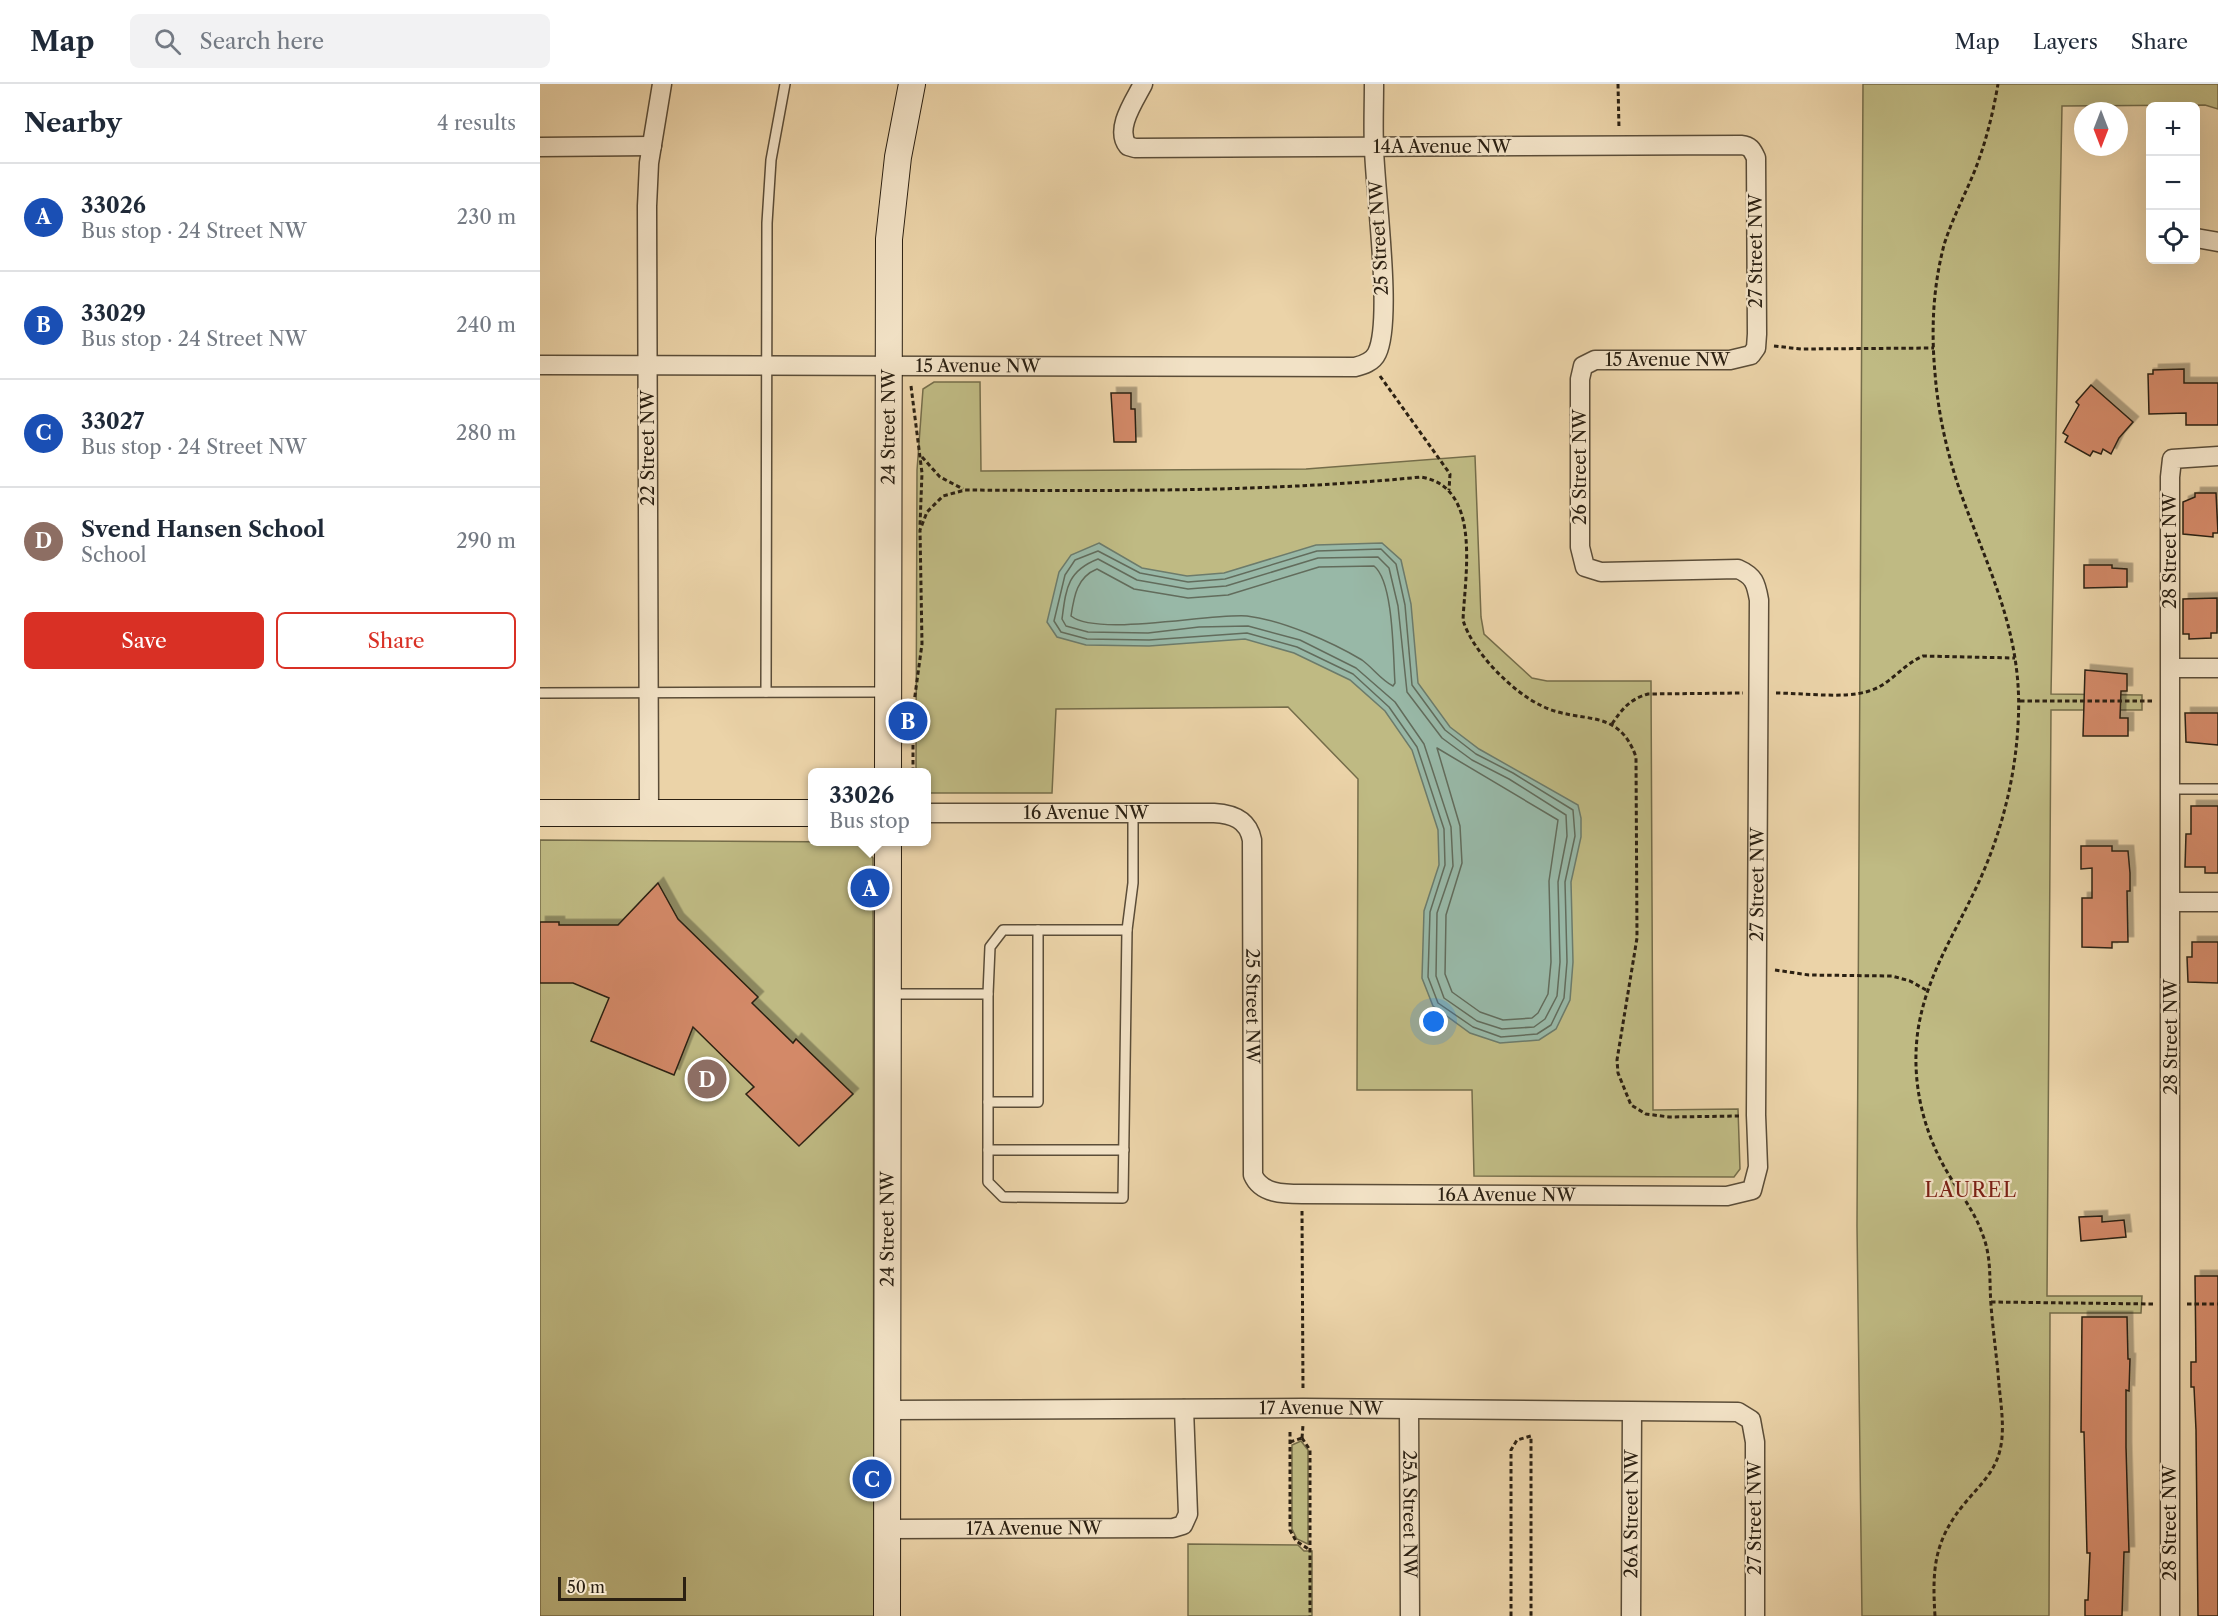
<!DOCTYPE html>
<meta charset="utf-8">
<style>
:root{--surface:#fff;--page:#f2f2f3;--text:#1f2937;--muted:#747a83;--line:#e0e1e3;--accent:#d93025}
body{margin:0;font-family:"Libre Caslon Text",serif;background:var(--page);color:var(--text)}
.controls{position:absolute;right:18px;top:18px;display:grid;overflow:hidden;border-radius:9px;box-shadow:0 6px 24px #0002}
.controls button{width:54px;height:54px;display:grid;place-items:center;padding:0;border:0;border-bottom:2px solid var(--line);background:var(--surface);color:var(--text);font:30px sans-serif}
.compass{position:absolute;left:1534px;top:18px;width:54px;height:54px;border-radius:50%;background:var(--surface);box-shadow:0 6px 24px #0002;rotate:180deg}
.scale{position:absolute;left:18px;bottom:15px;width:128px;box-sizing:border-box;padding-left:6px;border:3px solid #2b2012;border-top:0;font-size:16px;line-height:21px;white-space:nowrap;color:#2b2012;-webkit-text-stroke:4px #f2e2c6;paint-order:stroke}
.you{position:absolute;left:894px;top:938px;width:21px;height:21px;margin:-15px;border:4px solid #fff;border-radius:50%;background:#1a73e8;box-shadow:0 0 0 9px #1a73e833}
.badge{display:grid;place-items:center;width:39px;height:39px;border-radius:50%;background:var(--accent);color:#fff;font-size:20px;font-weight:700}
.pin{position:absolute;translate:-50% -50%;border:3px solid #fff;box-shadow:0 2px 6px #0006}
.popup{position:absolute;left:268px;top:684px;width:123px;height:78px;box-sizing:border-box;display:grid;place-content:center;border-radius:9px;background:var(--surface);filter:drop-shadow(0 2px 4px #0005);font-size:20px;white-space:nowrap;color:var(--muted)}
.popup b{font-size:22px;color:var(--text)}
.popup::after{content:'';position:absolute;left:50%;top:100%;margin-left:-12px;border:12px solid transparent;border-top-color:var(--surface)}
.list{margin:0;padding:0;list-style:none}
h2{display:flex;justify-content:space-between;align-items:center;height:78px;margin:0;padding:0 24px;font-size:26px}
h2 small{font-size:20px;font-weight:400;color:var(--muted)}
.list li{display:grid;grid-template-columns:39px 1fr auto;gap:18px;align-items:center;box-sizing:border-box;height:108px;padding:0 24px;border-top:2px solid var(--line)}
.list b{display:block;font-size:22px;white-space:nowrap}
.list p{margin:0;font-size:20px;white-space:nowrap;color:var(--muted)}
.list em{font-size:20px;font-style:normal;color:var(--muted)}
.actions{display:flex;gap:12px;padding:18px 24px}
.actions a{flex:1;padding:14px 0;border:2px solid var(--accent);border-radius:9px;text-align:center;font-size:21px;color:var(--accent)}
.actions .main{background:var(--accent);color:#fff}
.icon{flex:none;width:33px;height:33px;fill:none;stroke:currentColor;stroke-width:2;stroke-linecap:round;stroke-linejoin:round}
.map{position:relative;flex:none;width:1678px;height:1532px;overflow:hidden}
header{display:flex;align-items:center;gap:36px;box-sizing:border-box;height:84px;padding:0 30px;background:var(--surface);border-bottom:2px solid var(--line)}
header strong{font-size:28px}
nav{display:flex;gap:33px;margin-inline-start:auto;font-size:21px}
.search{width:420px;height:54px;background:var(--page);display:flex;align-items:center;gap:15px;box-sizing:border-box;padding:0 21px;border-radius:9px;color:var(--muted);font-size:22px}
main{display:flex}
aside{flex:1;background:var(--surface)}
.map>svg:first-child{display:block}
.green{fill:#bfba83;stroke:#756d4a;stroke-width:1.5}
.water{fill:#98b8a7;stroke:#6c7b6b;stroke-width:1.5}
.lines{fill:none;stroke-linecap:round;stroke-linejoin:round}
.shore{stroke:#626c5c;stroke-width:1.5}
.building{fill:#d38968;stroke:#2b2012;stroke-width:1.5;filter:url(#shadow)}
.lane-casing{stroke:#5b4d38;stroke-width:12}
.street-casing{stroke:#5b4d38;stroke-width:21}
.secondary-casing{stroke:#2b2012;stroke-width:28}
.path{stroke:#2b2012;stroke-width:3;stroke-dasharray:4.5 3;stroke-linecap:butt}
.lane{stroke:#f2e2c6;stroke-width:9}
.street{stroke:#f2e2c6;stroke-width:18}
.secondary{stroke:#f2e2c6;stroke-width:26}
.labels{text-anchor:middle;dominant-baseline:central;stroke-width:4.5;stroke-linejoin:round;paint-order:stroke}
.street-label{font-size:18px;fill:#2b2012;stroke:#f2e2c6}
.neighbourhood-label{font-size:20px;letter-spacing:1.5px;fill:#7a1f14;stroke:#f2e2c6}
</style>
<header>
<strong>Map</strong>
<div class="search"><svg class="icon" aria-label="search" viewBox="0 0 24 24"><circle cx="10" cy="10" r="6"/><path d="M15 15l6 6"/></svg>Search here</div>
<nav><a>Map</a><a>Layers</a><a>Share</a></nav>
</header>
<main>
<aside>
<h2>Nearby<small>4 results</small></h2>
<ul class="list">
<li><span class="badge" style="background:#1a4fb4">A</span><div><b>33026</b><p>Bus stop · 24 Street NW</p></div><em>230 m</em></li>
<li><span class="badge" style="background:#1a4fb4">B</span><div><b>33029</b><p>Bus stop · 24 Street NW</p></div><em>240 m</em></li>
<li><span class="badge" style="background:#1a4fb4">C</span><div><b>33027</b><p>Bus stop · 24 Street NW</p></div><em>280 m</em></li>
<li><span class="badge" style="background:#8d6e63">D</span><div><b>Svend Hansen School</b><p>School</p></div><em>290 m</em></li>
</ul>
<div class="actions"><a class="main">Save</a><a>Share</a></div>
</aside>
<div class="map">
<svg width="1678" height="1532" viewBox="0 0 1678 1532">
<defs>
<filter id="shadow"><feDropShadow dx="5.5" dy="-5.5" stdDeviation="0" flood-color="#0004"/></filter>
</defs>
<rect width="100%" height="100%" fill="#ebd3a8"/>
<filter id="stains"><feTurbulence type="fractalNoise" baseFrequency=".00333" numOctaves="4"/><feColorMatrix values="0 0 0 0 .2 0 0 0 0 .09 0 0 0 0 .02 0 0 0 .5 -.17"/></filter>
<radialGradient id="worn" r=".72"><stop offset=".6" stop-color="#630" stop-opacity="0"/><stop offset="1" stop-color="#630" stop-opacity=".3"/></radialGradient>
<g class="green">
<path d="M1323,0H1678V25L1665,21L1522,22L1511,610L1602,611V626H1511L1507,1212H1602L1601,1229H1510L1509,1532H1322L1317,1142Z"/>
<path d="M394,298H440L441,387L766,385L935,372L941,533L944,550L992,594L1007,597H1111L1113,1026L1198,1025L1200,1085L1194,1093L934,1092L932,1006H817L818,695L748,623L516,625L512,709H387V688H376L377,386L383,305Z"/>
<path d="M0,756L318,758L333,774L334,1532H0Z"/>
<path d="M761,1357L768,1366V1460L757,1455L752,1445V1361Z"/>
<path d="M648,1460L758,1461L764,1467H772V1532H648Z"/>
</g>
<path class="water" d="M559,459L602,484L647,492L684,489L776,461L842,459L861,476L871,520L878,599L910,643L939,665L1038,721L1041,734V753L1031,798L1033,878L1030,916L1016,945L999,956L960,959L930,949L893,922L882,894L884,827L899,781L898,746L872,666L845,627L810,596L754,569L705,555L609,562L546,561L517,553L507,538L519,488L531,471Z"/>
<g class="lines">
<g class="shore">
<path d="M841,465L856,480L865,521L872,601L905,646L936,670L973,689L1033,726L1035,752L1025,798L1027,878L1024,914L1011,941L997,950L961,953L933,943L898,919L888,893L890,828L905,781L904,745L877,663L849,623L813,590L757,563L707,549L609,556L547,555L521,548L514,537L525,491L535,476L558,467L600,489L648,498L685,495L777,467Z"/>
<path d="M838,473L849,484L858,522L867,608L902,654L932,676L969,695L1026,731L1027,752L1018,798L1020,878L1017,912L1005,935L994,943L962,945L937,937L904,914L896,892L897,829L913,782L911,743L884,660L855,618L816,584L760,556L708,542L659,543L608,549L548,548L526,542L522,535C526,505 527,487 558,475L597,496L648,505L686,502L778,474Z"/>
<path d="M834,482C854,498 853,573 855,599L853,602C841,596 833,584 822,576C792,558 742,536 707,532C669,529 558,553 531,532C534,512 537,493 557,485L594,505L648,514L688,511L779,483Z"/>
<path d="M897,664L1018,736L1009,797L1011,878L1008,910L998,929L992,934L963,936L940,928L912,908L905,890L906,831L922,779L920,742Z"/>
</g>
</g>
<g class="building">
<path d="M1644,285V299H1678V341H1646V329L1609,330L1608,290H1613V286Z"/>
<path d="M1551,301L1593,338L1579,354L1571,370L1563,365L1561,370L1553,367L1550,372L1525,358L1528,352L1523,349L1539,321L1536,318Z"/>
<path d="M571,309H591V325H595L596,358H574Z"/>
<path d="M1655,409H1676L1678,449H1673V453L1643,450V418L1655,413Z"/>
<path d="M1544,481H1572V484L1587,485V503L1544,504Z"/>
<path d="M1677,514V549H1671V554L1649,555V550H1643V515Z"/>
<path d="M1545,586L1587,590V607H1581L1580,634H1588V652H1543Z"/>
<path d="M1645,629H1678V661L1646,658Z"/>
<path d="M1651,722H1678V789H1665V783H1645L1646,750H1651Z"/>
<path d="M1541,762H1572V767H1588L1590,789V807H1587L1588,858H1572V864L1542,863V814H1552V784L1541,785Z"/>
<path d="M118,799L138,835L218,913L212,919L253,959L256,955L313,1010L259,1062L206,1010L214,1003L153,943L134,991L51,957L69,914L33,899H0V838H19V841H78Z"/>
<path d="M1652,858H1678V899L1648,898L1647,873H1652Z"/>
<path d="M1562,1132V1138L1584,1136L1586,1153L1541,1157L1539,1133Z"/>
<path d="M1655,1192H1678V1532H1658L1656,1346L1654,1303H1651V1278H1656Z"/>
<path d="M1542,1233H1587L1588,1275H1590L1589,1307L1586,1306V1363L1589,1468H1584L1582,1532H1545V1516H1548L1550,1469H1547L1544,1348H1541Z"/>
</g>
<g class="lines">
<defs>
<g id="lane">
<path d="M226,608L227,139L231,76L245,0"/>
<path d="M0,609L346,608"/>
<path d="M1629,705H1678"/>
<path d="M349,910H448V1098L463,1113L583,1114L587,846L593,799V729"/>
<path d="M448,910L450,863L463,846H587"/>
<path d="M448,1018H498V846"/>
<path d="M448,1066H584"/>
</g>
<g id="street">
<path d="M0,63L112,62"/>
<path d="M1656,154L1678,158"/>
<path id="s1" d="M0,281L815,283C823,281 833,278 837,269C853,236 835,107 834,64C833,43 834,21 834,0"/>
<path d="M1631,584H1678"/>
<path d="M109,728L107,122L109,79L122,0"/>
<path id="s2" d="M387,729H674C692,730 708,735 712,756L713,1091C721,1110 744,1110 762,1110L1187,1112L1212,1106L1218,1083L1216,1031L1219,516C1216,499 1214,492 1198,485L1061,488L1045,483L1040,463V295L1043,282L1055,276H1190L1211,271L1216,264L1217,250L1216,74C1212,65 1210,62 1201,61L595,64L588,62C574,45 595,16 603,0"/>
<path d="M1631,818H1678"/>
<path id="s3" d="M349,1326L763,1324L1198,1328L1211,1336L1215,1358V1532"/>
<path id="s4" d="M869,1326L870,1532"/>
<path id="s5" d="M346,1445L633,1444L643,1441L648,1430L644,1325"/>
<path id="s6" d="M1091,1532L1092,1328"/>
<path d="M1630,1532V393L1632,375L1678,372"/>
</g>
<g id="secondary">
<path id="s7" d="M348,688L349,155L358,73L372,0"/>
<path d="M0,729H273"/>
<path id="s8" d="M347,1532L348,758"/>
</g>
</defs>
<use href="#lane" class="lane-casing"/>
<use href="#street" class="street-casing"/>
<use href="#secondary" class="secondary-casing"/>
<g class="path">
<path d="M1078,0L1079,45"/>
<path d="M1234,262L1261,265L1394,264"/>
<path d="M840,292L910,390L909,406"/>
<path d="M371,302L382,389L380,441"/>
<path d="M382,373L400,393L423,405"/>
<path d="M1236,609C1262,609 1305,615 1329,607C1350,601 1362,581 1383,572L1475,574"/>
<path d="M1480,617H1614"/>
<path d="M1072,640C1082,625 1090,615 1108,610L1203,609"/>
<path d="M373,688V626L382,560L380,446L387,428L403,412L425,406C577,407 729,408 881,393C942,403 925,490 923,536C932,567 972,608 1002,622C1041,641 1078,622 1096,673L1097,854L1077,976L1078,989L1091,1021L1106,1030L1129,1033L1199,1032"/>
<path d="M1235,886L1269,891L1352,892L1370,897L1388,907"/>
<path d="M762,1127L763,1307"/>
<path d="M1451,1218L1613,1220"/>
<path d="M1647,1220H1678"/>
<path d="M750,1348V1446L756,1457L770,1466"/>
<path d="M762,1354L770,1366V1532"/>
<path d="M762,1354L763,1341"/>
<path d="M750,1358L762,1354"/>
<path d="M971,1532V1366L977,1356L991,1352V1532"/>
<path d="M1395,1532C1392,1485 1394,1456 1425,1419C1439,1402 1455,1388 1460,1366C1465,1346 1461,1321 1459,1301C1457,1274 1453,1248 1451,1221C1449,1196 1452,1173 1442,1149C1434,1126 1418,1107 1406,1086C1382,1044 1371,995 1378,946C1386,893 1414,851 1436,804C1460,754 1475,697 1478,641C1484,551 1449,488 1420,407C1407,369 1398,329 1395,289C1391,246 1393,203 1404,161C1412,135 1425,111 1435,86C1446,58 1453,29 1458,0"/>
</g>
<use href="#lane" class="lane"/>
<use href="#street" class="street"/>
<use href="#secondary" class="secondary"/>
</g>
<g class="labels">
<g class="street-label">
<text x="902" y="63">14A Avenue NW</text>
<text transform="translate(839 154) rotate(-93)">25 Street NW</text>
<text transform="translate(1216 167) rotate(-90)">27 Street NW</text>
<text stroke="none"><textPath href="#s2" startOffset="2252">15 Avenue NW</textPath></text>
<text stroke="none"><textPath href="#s1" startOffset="438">15 Avenue NW</textPath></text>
<text stroke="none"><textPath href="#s7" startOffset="345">24 Street NW</textPath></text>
<text transform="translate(108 364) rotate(-90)">22 Street NW</text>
<text transform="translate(1040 383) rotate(-90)">26 Street NW</text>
<text transform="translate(1630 467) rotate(-90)">28 Street NW</text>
<text stroke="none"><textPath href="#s2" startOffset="159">16 Avenue NW</textPath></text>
<text stroke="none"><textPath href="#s2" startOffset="1486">27 Street NW</textPath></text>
<text stroke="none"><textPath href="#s2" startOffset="504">25 Street NW</textPath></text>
<text transform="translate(1631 953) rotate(-90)">28 Street NW</text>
<text stroke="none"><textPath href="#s2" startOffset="934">16A Avenue NW</textPath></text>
<text stroke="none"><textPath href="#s8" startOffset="387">24 Street NW</textPath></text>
<text stroke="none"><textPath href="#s3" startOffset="432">17 Avenue NW</textPath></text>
<text stroke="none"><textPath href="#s4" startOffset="104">25A Street NW</textPath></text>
<text stroke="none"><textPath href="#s6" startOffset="102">26A Street NW</textPath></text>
<text transform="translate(1215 1434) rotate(-90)">27 Street NW</text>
<text transform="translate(1630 1439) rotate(-90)">28 Street NW</text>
<text stroke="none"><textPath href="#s5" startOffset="148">17A Avenue NW</textPath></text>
</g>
<g class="neighbourhood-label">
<text x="1431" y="1106">LAUREL</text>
</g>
</g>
<rect width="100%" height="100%" filter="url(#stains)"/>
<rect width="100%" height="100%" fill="url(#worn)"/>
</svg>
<div class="controls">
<button>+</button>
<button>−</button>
<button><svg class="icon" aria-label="locate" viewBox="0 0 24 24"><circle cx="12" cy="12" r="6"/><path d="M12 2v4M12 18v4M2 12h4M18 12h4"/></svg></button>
</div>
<svg class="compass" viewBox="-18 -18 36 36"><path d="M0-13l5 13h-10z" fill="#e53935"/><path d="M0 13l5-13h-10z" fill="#747a83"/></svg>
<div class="scale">50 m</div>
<div class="you"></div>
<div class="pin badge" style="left:330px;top:804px;background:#1a4fb4">A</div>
<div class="popup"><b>33026</b>Bus stop</div>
<div class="pin badge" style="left:368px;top:637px;background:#1a4fb4">B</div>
<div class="pin badge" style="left:332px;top:1395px;background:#1a4fb4">C</div>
<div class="pin badge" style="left:167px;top:995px;background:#8d6e63">D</div>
</div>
</main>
